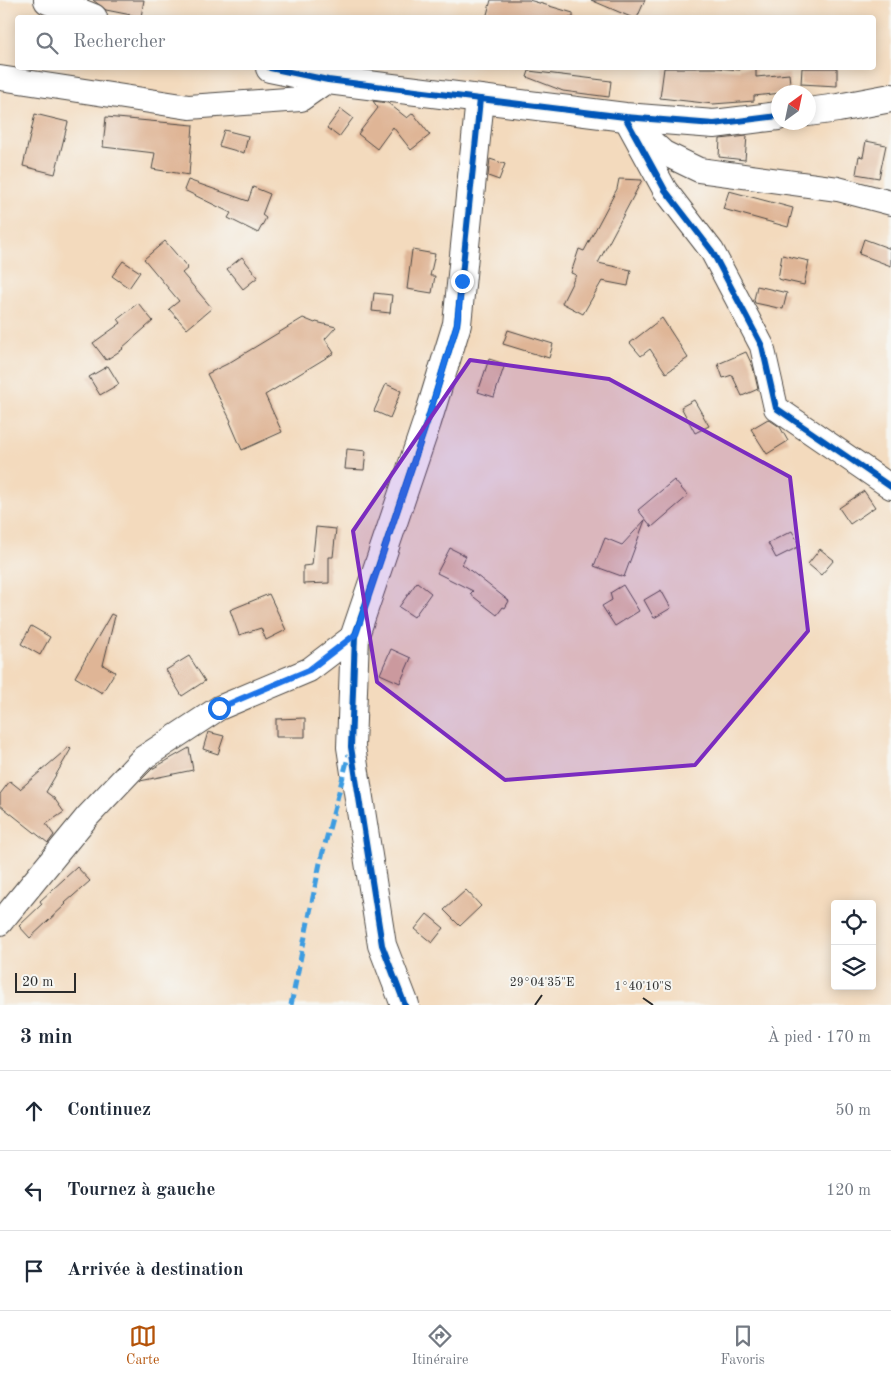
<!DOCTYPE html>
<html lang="fr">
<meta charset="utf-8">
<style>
:root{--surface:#fff;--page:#f2f2f3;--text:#1f2937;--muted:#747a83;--line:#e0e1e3;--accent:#b45309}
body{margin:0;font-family:"Old Standard TT",serif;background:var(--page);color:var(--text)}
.controls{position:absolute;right:15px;bottom:15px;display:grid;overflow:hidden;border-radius:5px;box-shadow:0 2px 12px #0003}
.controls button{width:45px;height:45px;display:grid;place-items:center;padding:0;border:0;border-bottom:1px solid var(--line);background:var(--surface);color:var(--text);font:25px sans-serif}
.compass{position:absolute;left:771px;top:85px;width:45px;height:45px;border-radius:50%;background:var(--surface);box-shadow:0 2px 12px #0003;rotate:33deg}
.scale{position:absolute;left:15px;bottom:12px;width:61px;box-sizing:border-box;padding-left:5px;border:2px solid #2b2b2b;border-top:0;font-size:14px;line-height:18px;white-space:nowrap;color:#2b2b2b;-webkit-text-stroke:4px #f6f6f2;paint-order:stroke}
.stop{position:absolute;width:15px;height:15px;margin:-11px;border:4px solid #1a73e8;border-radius:50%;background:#fff}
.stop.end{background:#1a73e8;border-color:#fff;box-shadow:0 1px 5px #0008}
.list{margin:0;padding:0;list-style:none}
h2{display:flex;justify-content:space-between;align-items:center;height:65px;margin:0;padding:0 20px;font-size:21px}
h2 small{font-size:16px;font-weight:400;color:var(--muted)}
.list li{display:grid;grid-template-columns:32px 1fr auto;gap:15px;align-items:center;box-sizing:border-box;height:80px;padding:0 20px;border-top:1px solid var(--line)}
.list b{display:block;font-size:19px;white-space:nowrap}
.list em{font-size:16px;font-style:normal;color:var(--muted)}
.icon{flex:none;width:28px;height:28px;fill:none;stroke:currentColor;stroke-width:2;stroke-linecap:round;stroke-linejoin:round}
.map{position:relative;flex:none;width:891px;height:1005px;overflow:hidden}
.search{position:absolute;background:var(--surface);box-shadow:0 2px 12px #0003;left:15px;right:15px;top:15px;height:55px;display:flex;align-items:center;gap:12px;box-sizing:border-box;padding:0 18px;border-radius:5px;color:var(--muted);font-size:19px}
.sheet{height:305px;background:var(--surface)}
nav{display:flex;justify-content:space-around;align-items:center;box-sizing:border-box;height:70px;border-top:1px solid var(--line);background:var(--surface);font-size:14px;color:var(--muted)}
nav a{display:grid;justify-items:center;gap:2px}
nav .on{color:var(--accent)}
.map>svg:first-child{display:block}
.building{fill:#dfb596}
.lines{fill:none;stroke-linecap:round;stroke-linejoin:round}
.minor-casing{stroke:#494541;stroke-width:26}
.tertiary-casing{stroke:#494541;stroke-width:30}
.minor{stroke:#fff;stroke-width:24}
.tertiary{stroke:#fff;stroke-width:28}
.quiet{stroke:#3d9ce1;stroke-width:5;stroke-dasharray:10 5;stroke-linecap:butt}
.cycleway-casing{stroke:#f6f6f2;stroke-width:9}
.cycleway{stroke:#0057b8;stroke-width:6}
.route{stroke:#1a73e8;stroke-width:6}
.marked{fill:#7b2cbf;fill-opacity:0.2;stroke:#7b2cbf;stroke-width:4;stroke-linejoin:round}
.ticks{fill:none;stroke:#2b2b2b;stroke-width:2}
.ticks-label{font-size:12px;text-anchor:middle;fill:#2b2b2b;stroke:#f6f6f2;stroke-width:4;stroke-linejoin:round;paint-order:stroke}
</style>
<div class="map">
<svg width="891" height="1005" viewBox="0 0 891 1005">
<rect width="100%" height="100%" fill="#f6f6f2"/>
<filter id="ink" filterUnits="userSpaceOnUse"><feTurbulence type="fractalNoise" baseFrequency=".02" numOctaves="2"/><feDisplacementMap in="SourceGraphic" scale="10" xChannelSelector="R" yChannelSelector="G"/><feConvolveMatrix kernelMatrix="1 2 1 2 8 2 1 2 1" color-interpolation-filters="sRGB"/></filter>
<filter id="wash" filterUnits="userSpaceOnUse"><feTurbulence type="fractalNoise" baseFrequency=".0096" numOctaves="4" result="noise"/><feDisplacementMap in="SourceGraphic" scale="20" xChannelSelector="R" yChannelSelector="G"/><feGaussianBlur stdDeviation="1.12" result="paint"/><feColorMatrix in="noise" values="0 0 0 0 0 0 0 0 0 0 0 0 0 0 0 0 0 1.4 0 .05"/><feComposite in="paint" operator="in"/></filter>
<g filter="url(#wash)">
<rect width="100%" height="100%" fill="#f3dabd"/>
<g id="blocks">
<g class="building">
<path d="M93,0H144L141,17L106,10Z"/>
<path d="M491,0H529L573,13V18H486Z"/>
<path d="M591,0H645L637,18H633Z"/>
<path d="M664,68H718L740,70V68H756V77L789,74L791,92L754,96V101L713,104L660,98Z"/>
<path d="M802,68H837V86L801,84Z"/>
<path d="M529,71L611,81L609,97L563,91L527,77Z"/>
<path d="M373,101L388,103L407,118L413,113L430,135L411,150L393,127L377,149L358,134L378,108Z"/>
<path d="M341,109L353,118L339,137L327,128Z"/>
<path d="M35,114L68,122L55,174L23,166Z"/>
<path d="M106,117L193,125L189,175L152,169L155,153L103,147Z"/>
<path d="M224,130L248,136L244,153L219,146Z"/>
<path d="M747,136L745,160L719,157L720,139Z"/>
<path d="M866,141L886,145L879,178L856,174L859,156L863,157Z"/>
<path d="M490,159L505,164L499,180L488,176Z"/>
<path d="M619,179L642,180L598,263L631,270L628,286L602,281L583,314L562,303L576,275L571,273L579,249L584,251L617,189Z"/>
<path d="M188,180L248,201L253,187L270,194L262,215L266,218L258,233L228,218L231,213L184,190Z"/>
<path d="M729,191L793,208L788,227L723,209Z"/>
<path d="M864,239L891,249V266L859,254Z"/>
<path d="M165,241L188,268L182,273L212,308L187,329L169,309L179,301L144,259Z"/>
<path d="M412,250L435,254L430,276H435L432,293L407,289Z"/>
<path d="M782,255L809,261L804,285L778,279Z"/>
<path d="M242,257L258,277L243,289L227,269Z"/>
<path d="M123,261L140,272L129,288L112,276Z"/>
<path d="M757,286L787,293L783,309L755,303L754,300Z"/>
<path d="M374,293L392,295L390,313L372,311Z"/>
<path d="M138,303L153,321L122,348L123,349L106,360L93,343L121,323L118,319Z"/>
<path d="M303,318L315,323L316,322L336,327L325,339L334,353L265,395L282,432L242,450L230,422L231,421L207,374L227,364Z"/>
<path d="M662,318L688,358L666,373L650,349L641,356L630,343Z"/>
<path d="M508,330L553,344L549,358L503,344Z"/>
<path d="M746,352L753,367L758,389L742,396L732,375L723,378L718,364Z"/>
<path d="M489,359L505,364L494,397L478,392Z"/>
<path d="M108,366L119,384L100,395L89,377Z"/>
<path d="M386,384L401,391L390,418L374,411Z"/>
<path d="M694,400L709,426L695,433L681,407Z"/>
<path d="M768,419L780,427L788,441L767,454L751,429Z"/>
<path d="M347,449L366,451L364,470L345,469Z"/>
<path d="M674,480L688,496L652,527L638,510Z"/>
<path d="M864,491L875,507L850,524L839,508Z"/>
<path d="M645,520L624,577L594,566L605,538L622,545Z"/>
<path d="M316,527L336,529L333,557H329V583L303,584V566L312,565Z"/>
<path d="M792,531L800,546L776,558L768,543Z"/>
<path d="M450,548L466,556L462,564L509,601L505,608L503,607L497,615L470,594L473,591L437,573Z"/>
<path d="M820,549L834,560L821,575L808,564Z"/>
<path d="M417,582L431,593L414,617L399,607Z"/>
<path d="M623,585L639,611L615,626L602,606L612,600L610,593Z"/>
<path d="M661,590L671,608L654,618L644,600Z"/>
<path d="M269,594L286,630L266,640L261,628L239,635L230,610Z"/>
<path d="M111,614L115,616L103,665L115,672L102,693L75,677Z"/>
<path d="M31,626L50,637L40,655L21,644Z"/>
<path d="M391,649L411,658L400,683L380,674Z"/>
<path d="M189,656L205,681L182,696L166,670Z"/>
<path d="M305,718V737H276V719Z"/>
<path d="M208,732L224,736L218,754L203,749Z"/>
<path d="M69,747L71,749L46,792L54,798L64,812L46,824L54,835L48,843L0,805V794L10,781L20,789Z"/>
<path d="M189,748L193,770L140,781L152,769Z"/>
<path d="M77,867L90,881L65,903L66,904L30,938L19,926L42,904L40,901Z"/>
<path d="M466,890L481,906L460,926L444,910Z"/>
<path d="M427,914L444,928L432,943L415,929Z"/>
</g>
</g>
</g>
<g filter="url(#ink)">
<use href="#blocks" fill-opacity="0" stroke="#494541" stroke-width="1"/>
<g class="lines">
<defs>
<g id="minor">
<path d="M0,78L189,107L301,99L328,80"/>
<path d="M625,117L665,190L712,251L762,346L776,408L891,487"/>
<path d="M641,132L664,153L699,170L838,189L891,203"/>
<path d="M0,923L87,817L143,758L219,708L309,670L355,635"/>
</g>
<g id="tertiary">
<path d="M48,0L93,18"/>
<path d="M270,68L328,80L625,117L714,124L778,116"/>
<path d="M808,112L838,108L891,98"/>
<path d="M405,1005L382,945L351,747L355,635L427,422L457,324L480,99"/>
</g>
</defs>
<use href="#minor" class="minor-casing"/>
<use href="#tertiary" class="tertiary-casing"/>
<use href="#minor" class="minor"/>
<use href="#tertiary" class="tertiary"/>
<path class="quiet" d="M291,1005L320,863L349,754"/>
<defs>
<g id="cycleway">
<path d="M270,68L328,80L625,117L714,124L778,116"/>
<path d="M625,117L665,190L712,251L762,346L776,408L891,487"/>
<path d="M405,1005L382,945L351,747L355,635L427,422L457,324L480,99"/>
</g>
</defs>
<use href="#cycleway" class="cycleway-casing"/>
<use href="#cycleway" class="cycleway"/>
</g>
</g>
<g class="lines" filter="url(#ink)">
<path class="route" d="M219,708L309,670L356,634L427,422L457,324L462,281"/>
</g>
<path class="marked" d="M470,360L609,379L790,477L808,631L695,765L505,780L377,682L353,531Z"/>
<path class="ticks" d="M643,998L653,1005M535,1005L542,995"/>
<g class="ticks-label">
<text x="542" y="986">29°04'35"E</text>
<text x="643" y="990">1°40'10"S</text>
</g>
</svg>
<div class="controls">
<button><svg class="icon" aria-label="locate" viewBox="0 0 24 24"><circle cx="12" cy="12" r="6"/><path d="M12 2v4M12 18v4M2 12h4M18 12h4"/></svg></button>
<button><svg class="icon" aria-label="layers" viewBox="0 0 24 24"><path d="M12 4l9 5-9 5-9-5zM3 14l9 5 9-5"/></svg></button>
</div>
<svg class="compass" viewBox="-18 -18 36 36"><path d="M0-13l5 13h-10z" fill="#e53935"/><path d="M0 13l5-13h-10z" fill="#747a83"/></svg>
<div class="scale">20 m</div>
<div class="stop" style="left:219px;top:708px"></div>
<div class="stop end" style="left:462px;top:281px"></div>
<div class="search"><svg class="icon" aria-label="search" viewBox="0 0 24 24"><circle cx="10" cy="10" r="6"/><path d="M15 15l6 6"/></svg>Rechercher</div>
</div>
<section class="sheet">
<h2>3 min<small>À pied · 170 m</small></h2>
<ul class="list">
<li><svg class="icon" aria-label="ahead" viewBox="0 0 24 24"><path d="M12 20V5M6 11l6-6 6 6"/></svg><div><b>Continuez</b></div><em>50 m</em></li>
<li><svg class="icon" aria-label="left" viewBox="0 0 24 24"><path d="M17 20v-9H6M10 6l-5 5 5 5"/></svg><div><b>Tournez à gauche</b></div><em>120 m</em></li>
<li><svg class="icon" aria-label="arrive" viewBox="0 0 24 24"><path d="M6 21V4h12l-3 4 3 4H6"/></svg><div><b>Arrivée à destination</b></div></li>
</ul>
</section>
<nav>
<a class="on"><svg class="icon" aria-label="map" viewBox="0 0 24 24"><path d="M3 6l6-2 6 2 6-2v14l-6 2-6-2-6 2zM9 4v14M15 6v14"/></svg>Carte</a>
<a><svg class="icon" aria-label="directions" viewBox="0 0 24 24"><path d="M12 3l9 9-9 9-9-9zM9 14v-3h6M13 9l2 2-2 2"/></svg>Itinéraire</a>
<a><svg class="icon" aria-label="saved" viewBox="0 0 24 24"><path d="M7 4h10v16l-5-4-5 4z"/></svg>Favoris</a>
</nav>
